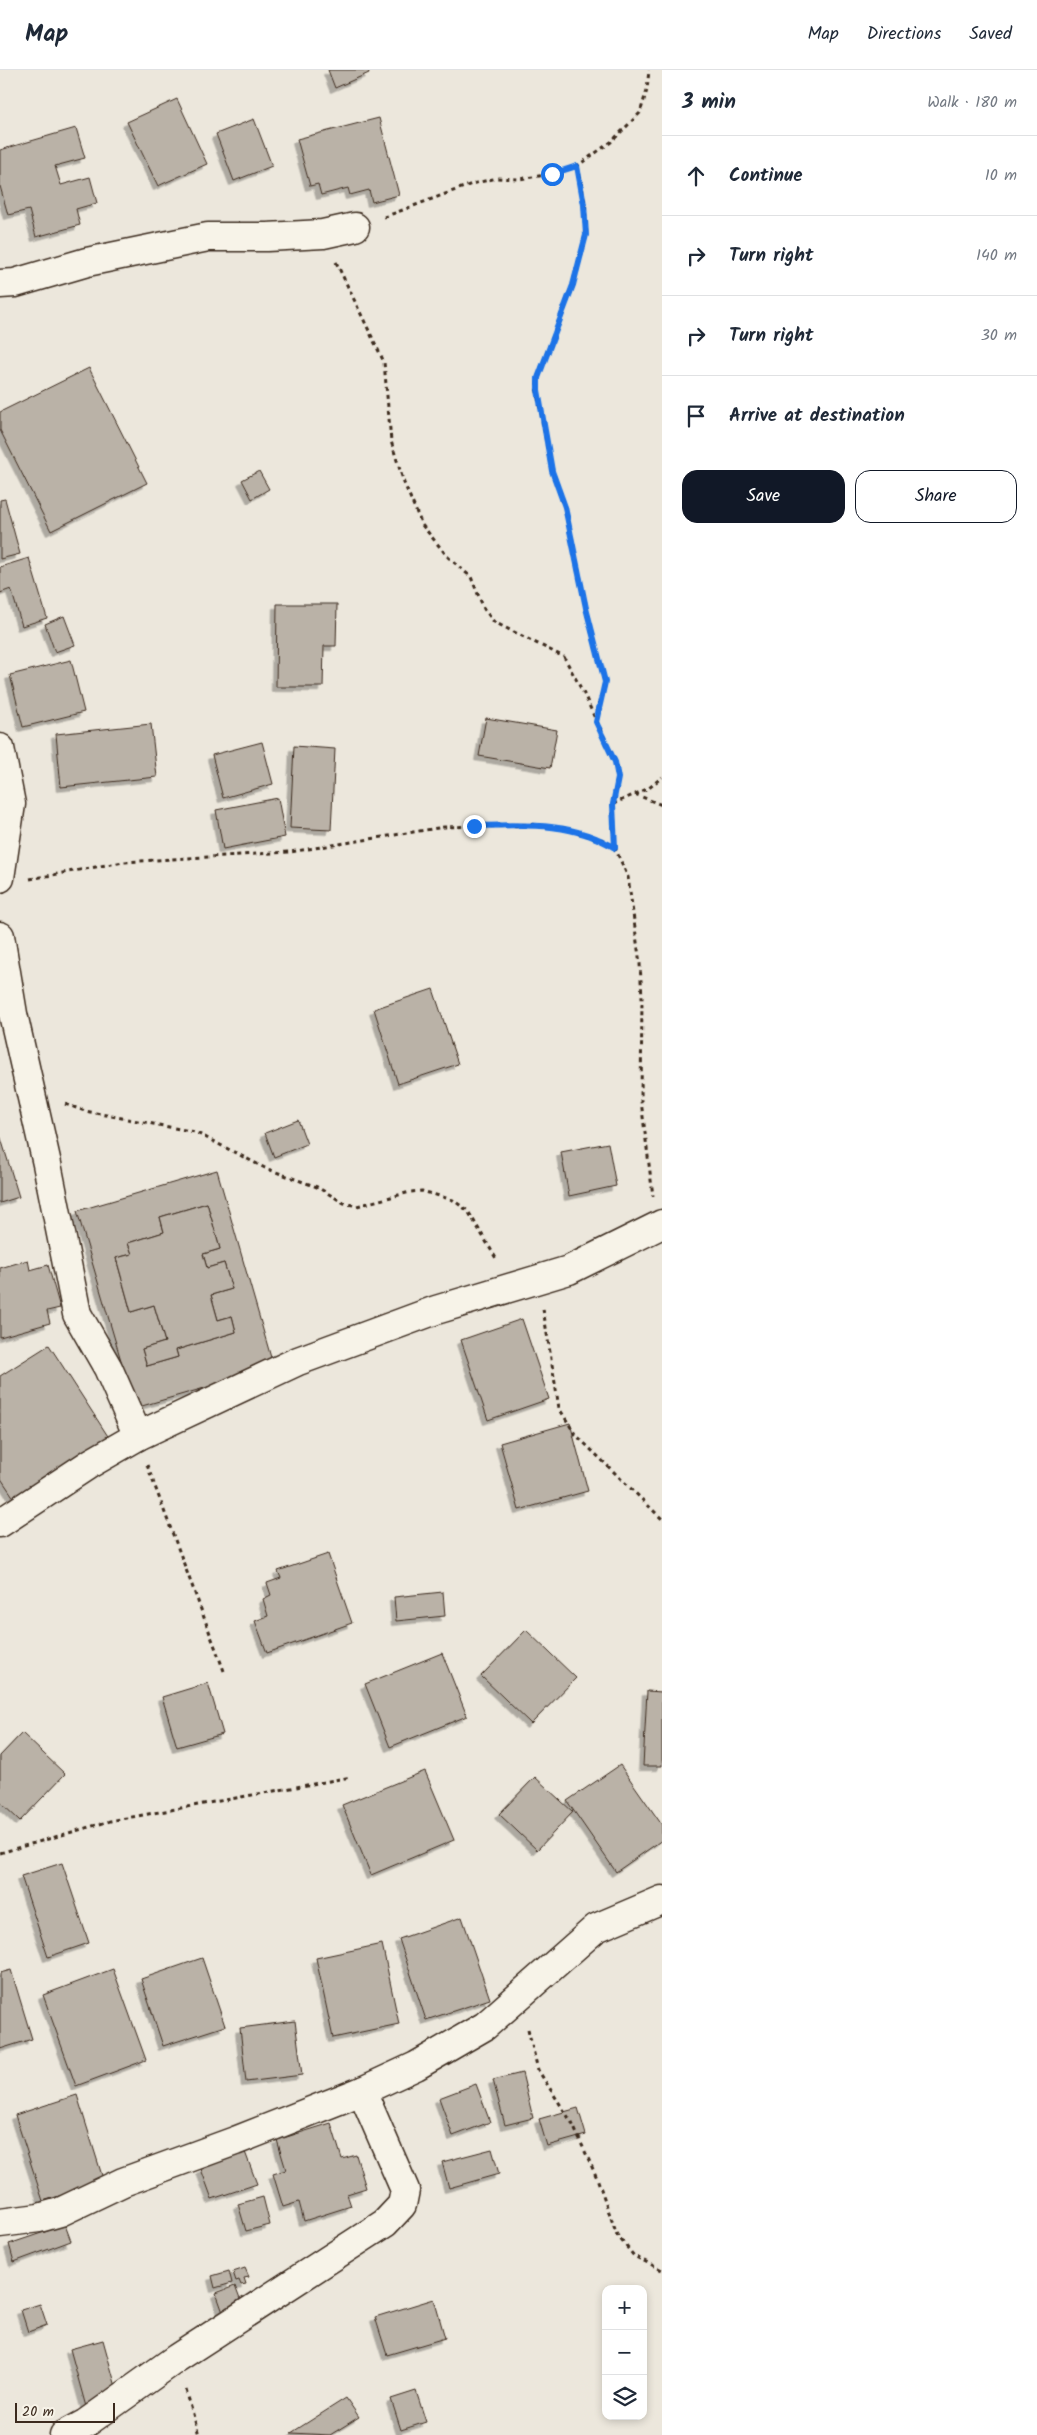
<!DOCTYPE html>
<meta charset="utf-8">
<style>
:root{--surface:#fff;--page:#f6f6f7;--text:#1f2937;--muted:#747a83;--line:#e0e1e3;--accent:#111827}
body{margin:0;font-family:Kalam,sans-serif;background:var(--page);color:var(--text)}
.controls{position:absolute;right:15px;bottom:15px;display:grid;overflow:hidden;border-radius:10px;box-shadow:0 2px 8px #0003}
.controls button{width:45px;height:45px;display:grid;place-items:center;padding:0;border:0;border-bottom:1px solid var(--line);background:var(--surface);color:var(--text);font:25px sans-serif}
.scale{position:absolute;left:15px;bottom:12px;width:100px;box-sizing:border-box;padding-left:5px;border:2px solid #3b2a1e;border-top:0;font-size:14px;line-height:18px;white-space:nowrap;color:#3b2a1e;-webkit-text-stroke:4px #f7f3e8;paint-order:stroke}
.stop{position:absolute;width:15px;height:15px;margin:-11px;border:4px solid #1a73e8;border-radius:50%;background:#fff}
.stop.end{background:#1a73e8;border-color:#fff;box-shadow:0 1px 5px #0008}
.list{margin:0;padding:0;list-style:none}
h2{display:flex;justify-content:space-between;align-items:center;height:65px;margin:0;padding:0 20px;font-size:21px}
h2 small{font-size:16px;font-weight:400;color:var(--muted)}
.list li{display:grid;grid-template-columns:32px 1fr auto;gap:15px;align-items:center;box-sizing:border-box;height:80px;padding:0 20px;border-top:1px solid var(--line)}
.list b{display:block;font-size:19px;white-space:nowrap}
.list em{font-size:16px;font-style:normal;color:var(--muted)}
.actions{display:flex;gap:10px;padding:15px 20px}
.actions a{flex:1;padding:11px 0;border:1px solid var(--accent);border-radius:15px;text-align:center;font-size:18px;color:var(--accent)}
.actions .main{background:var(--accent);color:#fff}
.icon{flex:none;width:28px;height:28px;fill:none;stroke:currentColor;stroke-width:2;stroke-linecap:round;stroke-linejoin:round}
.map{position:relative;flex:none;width:662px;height:2365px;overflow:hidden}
header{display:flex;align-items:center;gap:30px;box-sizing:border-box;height:70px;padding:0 25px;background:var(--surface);border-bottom:1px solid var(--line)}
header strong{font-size:24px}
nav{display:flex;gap:28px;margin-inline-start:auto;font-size:18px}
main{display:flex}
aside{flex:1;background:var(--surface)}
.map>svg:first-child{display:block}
.building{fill:#bab2a7;stroke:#3b2a1e;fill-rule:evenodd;filter:url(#shadow)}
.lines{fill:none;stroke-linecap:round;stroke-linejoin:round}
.street-casing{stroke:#3b2a1e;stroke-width:31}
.path{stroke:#3b2a1e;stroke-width:3;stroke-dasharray:4 4;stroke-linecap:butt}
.street{stroke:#f7f3e8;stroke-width:28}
.route{stroke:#1a73e8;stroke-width:6}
</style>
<header>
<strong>Map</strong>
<nav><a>Map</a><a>Directions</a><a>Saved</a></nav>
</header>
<main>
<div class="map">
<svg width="662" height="2365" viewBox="0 0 662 2365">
<defs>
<filter id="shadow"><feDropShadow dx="-4.5" dy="4.5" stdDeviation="0" flood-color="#0004"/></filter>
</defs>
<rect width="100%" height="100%" fill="#ece7dc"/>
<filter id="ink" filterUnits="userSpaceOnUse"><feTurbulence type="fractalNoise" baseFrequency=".02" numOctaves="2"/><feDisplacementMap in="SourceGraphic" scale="10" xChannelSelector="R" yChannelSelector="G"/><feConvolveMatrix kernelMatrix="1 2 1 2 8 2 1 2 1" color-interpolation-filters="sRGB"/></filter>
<g filter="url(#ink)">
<g class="building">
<path d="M328,0H368L369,3L335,18Z"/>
<path d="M177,29L207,94L158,116L127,52Z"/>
<path d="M379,48L399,125L372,132L369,120L350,125L348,118L321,125L318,114L310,116L297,69Z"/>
<path d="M254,49L272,96L234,111L216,64Z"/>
<path d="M76,58L85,88L55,96L61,115L90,107L97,133L76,139L80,155L36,167L29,140L8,145L0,116V80Z"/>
<path d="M89,298L147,413L51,461L0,360V342Z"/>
<path d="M259,401L269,419L252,429L242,410Z"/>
<path d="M5,429L20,484L0,489V430Z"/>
<path d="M29,488L47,548L22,556L11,519L0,523V497Z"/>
<path d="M277,534H337L336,576H324L323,617H276Z"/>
<path d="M64,546L75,575L55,582L45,554Z"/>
<path d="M71,590L84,642L23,657L10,605Z"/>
<path d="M486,648L557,660L550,698L479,686Z"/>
<path d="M151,654L157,707L61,717L56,664Z"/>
<path d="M262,672L273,714L223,728L212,685Z"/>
<path d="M294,676L335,679L331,760L290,758Z"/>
<path d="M278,728L285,767L223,779L216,740Z"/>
<path d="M433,919L458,994L398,1014L374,939Z"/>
<path d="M298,1050L307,1074L274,1087L265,1063Z"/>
<path d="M0,1065L19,1127L0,1133Z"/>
<path d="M608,1073L616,1116L569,1126L561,1082Z"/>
<path d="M217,1100L274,1298L135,1338L77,1141ZM207,1133L220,1179L203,1184L207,1198L224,1193L232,1219L211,1225L218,1250L232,1246L236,1262L176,1280L178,1287L147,1296L142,1279L165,1272L154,1235L131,1242L116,1188L132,1184L128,1173L164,1162L160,1147Z"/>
<path d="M207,1133L220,1179L203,1184L207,1198L224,1193L232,1219L211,1225L218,1250L232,1246L236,1262L176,1280L178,1287L147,1296L142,1279L165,1272L154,1235L131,1242L116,1188L132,1184L128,1173L164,1162L160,1147Z"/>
<path d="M28,1190L30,1200L48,1195L60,1238L47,1241L50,1253L0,1267V1198Z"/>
<path d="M522,1249L549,1329L488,1350L461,1270Z"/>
<path d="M49,1275L113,1374L18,1434L0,1407V1306Z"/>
<path d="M570,1353L588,1421L519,1440L500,1373Z"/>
<path d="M328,1484L352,1553L267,1583L255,1551L268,1546L263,1529L271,1525L267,1513L281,1508L278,1501Z"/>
<path d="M443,1522L445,1546L396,1551L394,1527Z"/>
<path d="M526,1560L576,1608L531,1654L481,1606Z"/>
<path d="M442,1583L467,1646L390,1677L365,1614Z"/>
<path d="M208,1613L223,1664L177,1677L162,1627Z"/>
<path d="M647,1621L662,1622V1696H643Z"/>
<path d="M22,1663L65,1704L20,1751L0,1732V1686Z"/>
<path d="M620,1695L662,1755V1770L616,1802L567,1731Z"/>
<path d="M425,1701L454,1770L371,1805L342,1735Z"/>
<path d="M535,1707L573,1742L537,1780L499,1744Z"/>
<path d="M62,1793L89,1873L48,1887L21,1806Z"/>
<path d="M462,1847L490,1929L426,1950L399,1869Z"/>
<path d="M382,1874L399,1954L333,1968L316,1888Z"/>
<path d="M202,1888L225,1956L163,1976L141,1909Z"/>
<path d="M113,1899L146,1990L76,2016L43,1925Z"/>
<path d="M11,1900L32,1969L0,1979V1903Z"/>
<path d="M295,1951L302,2005L246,2012L240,1958Z"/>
<path d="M522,2003L533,2048L505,2055L493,2010Z"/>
<path d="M476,2014L490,2052L453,2066L439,2028Z"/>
<path d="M77,2025L104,2112L43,2131L15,2045Z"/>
<path d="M578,2038L586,2065L547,2076L539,2049Z"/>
<path d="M331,2053L342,2089L356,2085L366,2118L347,2124L351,2136L304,2151L299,2132L283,2137L273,2104L286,2100L277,2070Z"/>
<path d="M492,2079L499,2104L449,2118L442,2092Z"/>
<path d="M245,2082L257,2114L212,2129L201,2099Z"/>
<path d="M263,2127L270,2155L246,2161L238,2134Z"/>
<path d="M65,2155L71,2171L14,2192L9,2174Z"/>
<path d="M245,2198L249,2207L244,2208L246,2214L241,2215L239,2210L236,2211L233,2202Z"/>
<path d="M229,2201L232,2213L215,2218L212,2206Z"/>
<path d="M235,2216L244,2240L225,2248L216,2223Z"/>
<path d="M434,2229L445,2268L387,2285L375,2247Z"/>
<path d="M40,2234L47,2255L28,2262L21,2240Z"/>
<path d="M103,2270L121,2335L88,2344L70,2279Z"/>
<path d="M416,2321L426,2352L401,2360L391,2329Z"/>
<path d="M346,2328L359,2347L330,2365L291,2363Z"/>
</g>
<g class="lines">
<defs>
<g id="street">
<path d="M0,214L15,213L87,192L208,167H267L323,164L355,157"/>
<path d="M0,678L11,734L0,808"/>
<path d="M0,866L13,944L47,1094L77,1244L108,1298L138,1366"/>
<path d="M0,1453L91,1393L138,1366L298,1291L436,1240L569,1200L662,1154"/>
<path d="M0,2153L39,2148L60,2142L123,2112L235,2071L362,2021L416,1996L485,1956L596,1858L662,1830"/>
<path d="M64,2365L86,2353L177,2288L385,2153L402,2135L405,2120L362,2021"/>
</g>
</defs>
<use href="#street" class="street-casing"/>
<g class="path">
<path d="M577,96L585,135L586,165L573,215L538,308L537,320L552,401L565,437L586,538L605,612L596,651"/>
<path d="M384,147L472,114L497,108L519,109L552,104L577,96L611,72L640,43L647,20L649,0"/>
<path d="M336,192L384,292L391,371L404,413L422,455L448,487L471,507L484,539L494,552L564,587L583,622L615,692L618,708L613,734L615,777"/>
<path d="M635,724L662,735"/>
<path d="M613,734L649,718L662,707"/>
<path d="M30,809L123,792L290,782L444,757L534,755L568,759L602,770L615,778L628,807L640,894L642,927L641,1031L653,1126"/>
<path d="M65,1034L85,1041L195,1062L265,1098L317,1117L344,1133L357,1136L410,1122L422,1121L453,1130L468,1141L497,1190"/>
<path d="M543,1239L559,1338L575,1364L662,1449"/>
<path d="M147,1395L224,1601"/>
<path d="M0,1783L110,1751L351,1707"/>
<path d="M528,1959L538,2000L572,2053L597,2108L617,2165L634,2186L662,2200"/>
<path d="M186,2320L199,2365"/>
</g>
<use href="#street" class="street"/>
</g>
</g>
<g class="lines" filter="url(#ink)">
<path class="route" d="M474,756C522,755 573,751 615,778L613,734L618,708L615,692L596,652L605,612L586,538L565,437L552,401L538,320V308L573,215L586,165L584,135L577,96L552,104"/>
</g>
</svg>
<div class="controls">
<button>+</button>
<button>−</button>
<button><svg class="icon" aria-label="layers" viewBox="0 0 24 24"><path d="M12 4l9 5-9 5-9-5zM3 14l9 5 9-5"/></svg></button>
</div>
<div class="scale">20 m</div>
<div class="stop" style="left:552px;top:104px"></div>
<div class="stop end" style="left:474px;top:756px"></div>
</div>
<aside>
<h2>3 min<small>Walk · 180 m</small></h2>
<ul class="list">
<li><svg class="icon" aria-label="ahead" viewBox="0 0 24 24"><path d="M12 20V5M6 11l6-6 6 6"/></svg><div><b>Continue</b></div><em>10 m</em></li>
<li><svg class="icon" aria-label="right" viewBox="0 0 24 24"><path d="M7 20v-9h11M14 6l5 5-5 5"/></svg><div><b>Turn right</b></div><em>140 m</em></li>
<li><svg class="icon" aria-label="right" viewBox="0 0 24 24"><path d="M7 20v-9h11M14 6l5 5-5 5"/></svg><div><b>Turn right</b></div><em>30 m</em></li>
<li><svg class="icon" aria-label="arrive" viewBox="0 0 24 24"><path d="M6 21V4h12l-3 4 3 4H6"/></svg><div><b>Arrive at destination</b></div></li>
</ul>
<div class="actions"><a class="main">Save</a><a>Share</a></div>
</aside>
</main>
